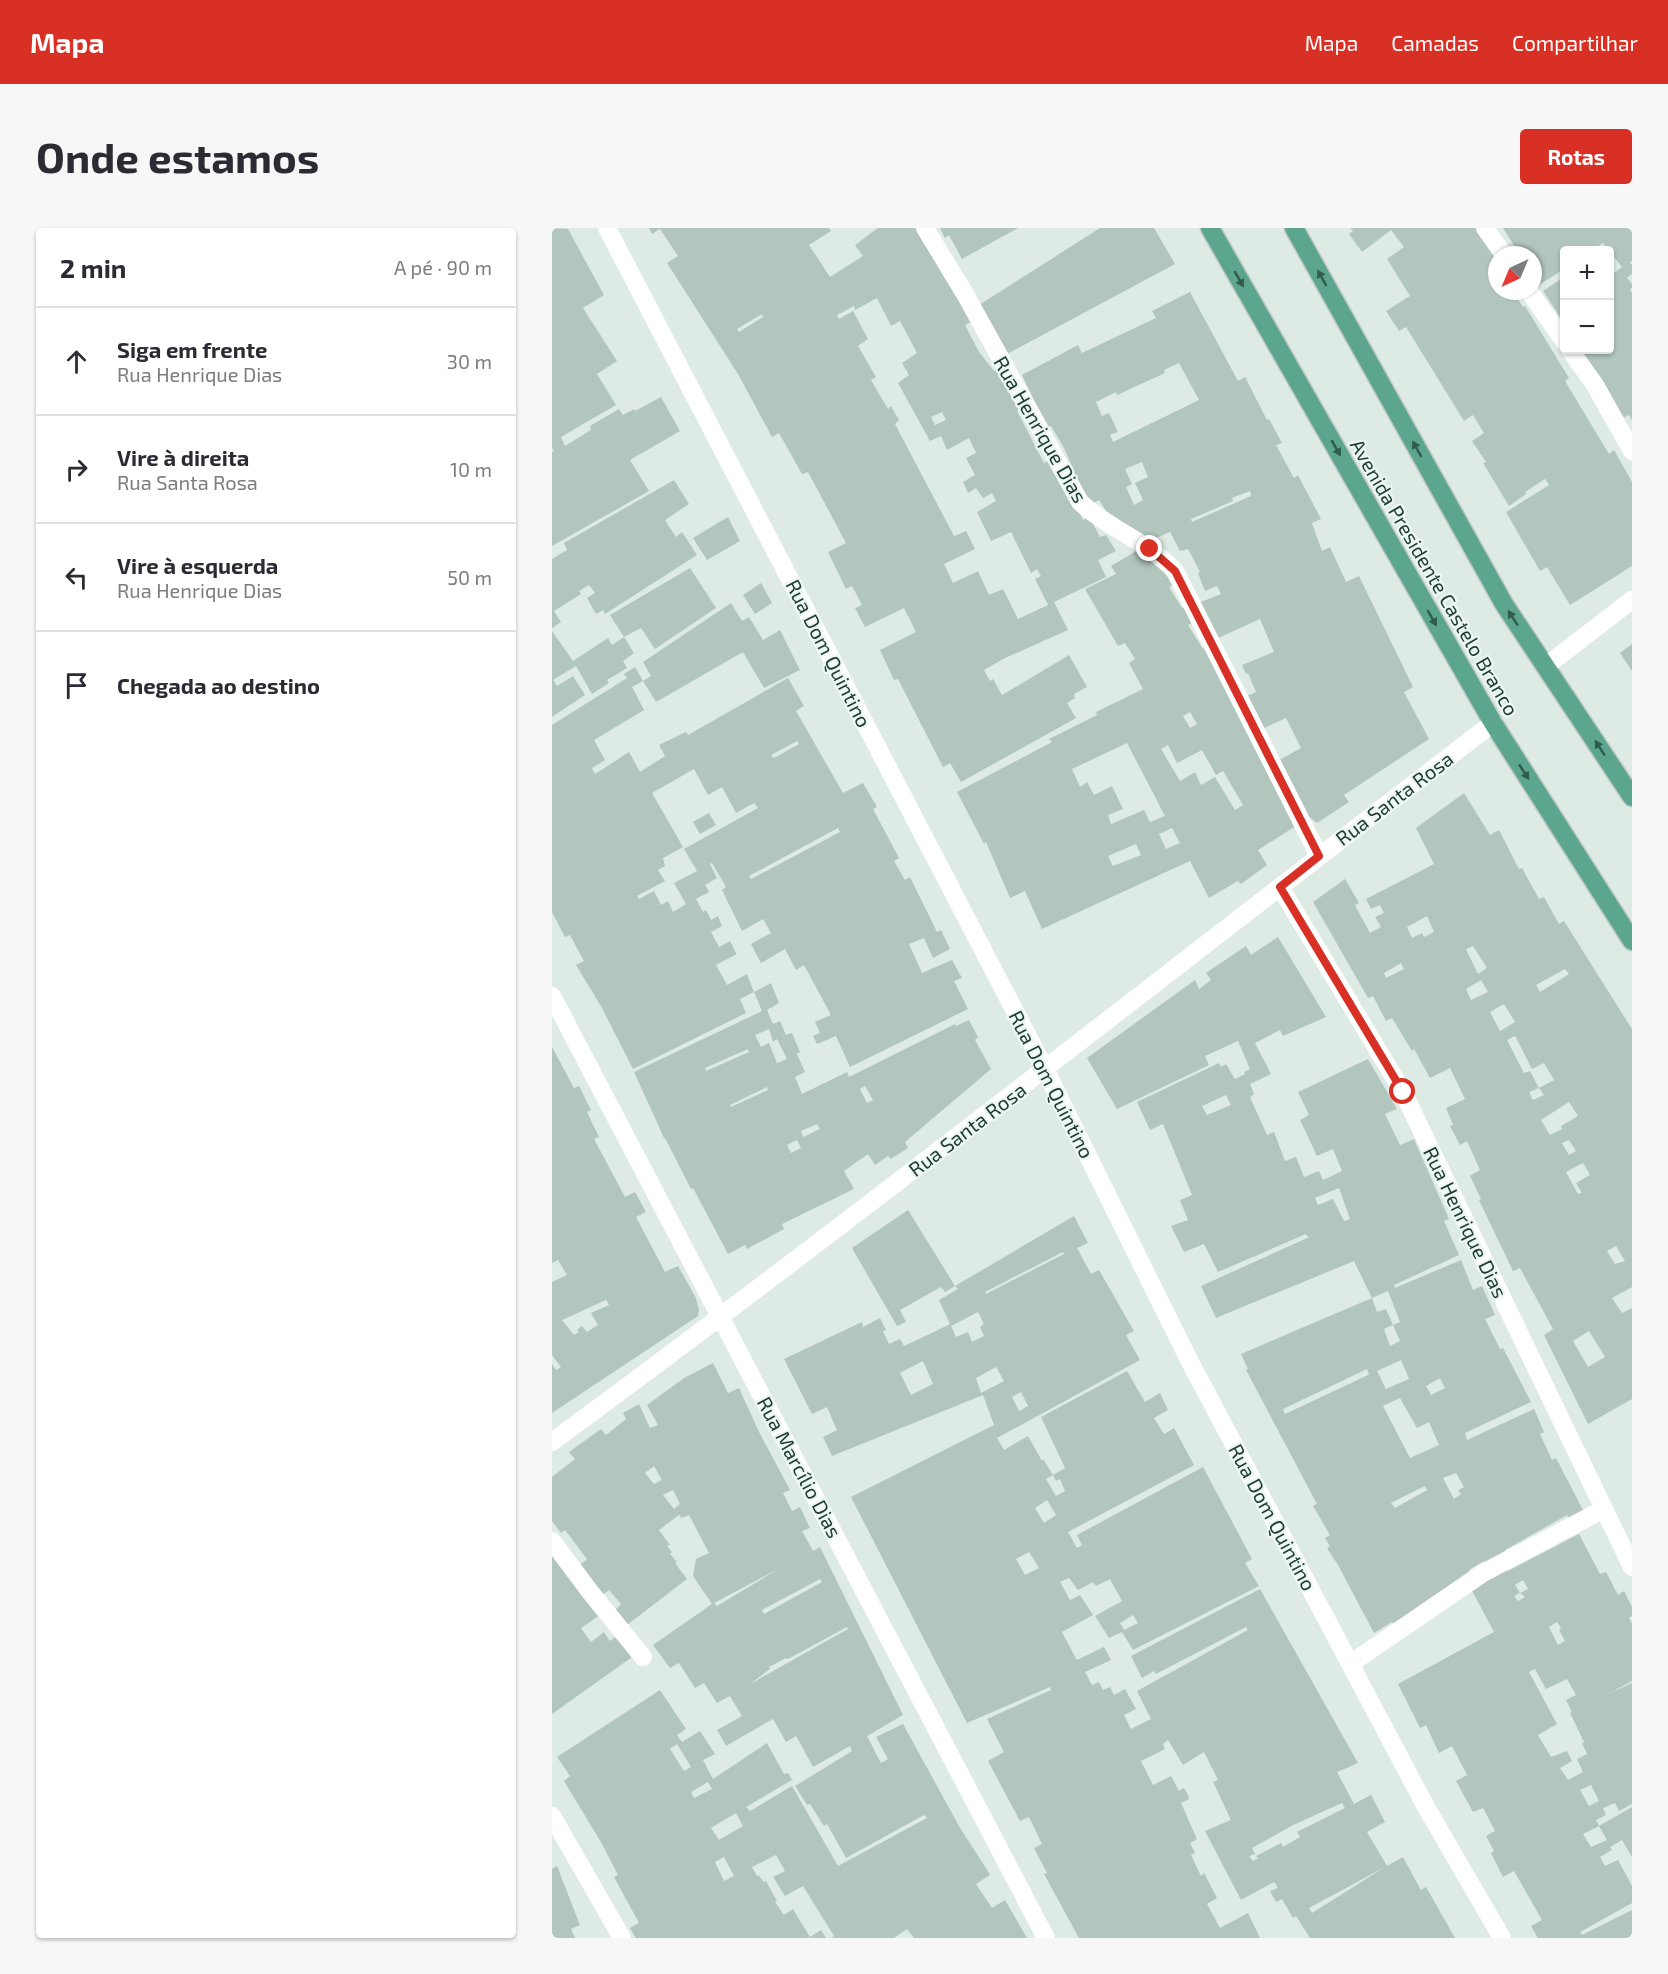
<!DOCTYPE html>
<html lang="pt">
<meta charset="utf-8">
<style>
:root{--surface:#fff;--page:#f7f7f7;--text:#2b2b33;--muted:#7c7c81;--line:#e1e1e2;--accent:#d93025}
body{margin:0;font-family:"Exo 2",sans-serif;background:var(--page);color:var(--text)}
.controls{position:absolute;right:18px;top:18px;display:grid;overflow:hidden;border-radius:6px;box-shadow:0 2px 4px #0004}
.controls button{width:54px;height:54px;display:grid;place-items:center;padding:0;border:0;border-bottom:2px solid var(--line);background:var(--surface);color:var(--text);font:30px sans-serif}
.compass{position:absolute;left:936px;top:18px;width:54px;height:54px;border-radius:50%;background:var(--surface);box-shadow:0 2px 4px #0004;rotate:224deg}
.stop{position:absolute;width:18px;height:18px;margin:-14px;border:4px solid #d93025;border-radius:50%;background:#fff}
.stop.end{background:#d93025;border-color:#fff;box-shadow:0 2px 6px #0008}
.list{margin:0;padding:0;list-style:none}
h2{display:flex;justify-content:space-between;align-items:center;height:78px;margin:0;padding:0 24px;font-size:26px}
h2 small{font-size:20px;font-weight:400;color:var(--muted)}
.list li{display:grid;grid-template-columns:39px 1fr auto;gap:18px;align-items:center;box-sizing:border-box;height:108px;padding:0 24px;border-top:2px solid var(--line)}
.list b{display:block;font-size:22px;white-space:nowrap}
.list p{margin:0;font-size:20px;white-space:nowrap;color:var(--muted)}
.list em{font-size:20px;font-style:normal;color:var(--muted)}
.icon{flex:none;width:33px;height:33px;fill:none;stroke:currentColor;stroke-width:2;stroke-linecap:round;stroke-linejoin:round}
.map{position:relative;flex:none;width:1080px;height:1710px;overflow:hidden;border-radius:6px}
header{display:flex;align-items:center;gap:36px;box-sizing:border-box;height:84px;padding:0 30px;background:var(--accent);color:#fff}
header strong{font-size:28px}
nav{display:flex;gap:33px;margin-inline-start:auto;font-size:21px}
.intro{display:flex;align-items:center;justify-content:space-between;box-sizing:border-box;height:144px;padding:0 36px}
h1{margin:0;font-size:42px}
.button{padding:15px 27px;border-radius:6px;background:var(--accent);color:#fff;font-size:21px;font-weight:700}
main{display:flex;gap:36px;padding:0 36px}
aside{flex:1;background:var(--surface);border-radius:6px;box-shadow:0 2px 4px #0004}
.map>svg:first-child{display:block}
.building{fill:#b2c6bd;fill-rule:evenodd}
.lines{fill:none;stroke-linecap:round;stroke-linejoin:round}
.primary-casing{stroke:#c0c8c6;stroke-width:21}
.lane{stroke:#fff;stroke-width:18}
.street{stroke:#fff;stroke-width:18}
.primary{stroke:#5ca58f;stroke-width:18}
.oneway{fill:#305b4e}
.route{stroke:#d93025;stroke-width:8}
.labels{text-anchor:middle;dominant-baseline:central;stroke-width:4.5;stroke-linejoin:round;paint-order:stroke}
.street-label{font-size:20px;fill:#1d3b32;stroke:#edf7f2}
</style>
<header>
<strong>Mapa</strong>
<nav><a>Mapa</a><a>Camadas</a><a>Compartilhar</a></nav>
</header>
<div class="intro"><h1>Onde estamos</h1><a class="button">Rotas</a></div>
<main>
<aside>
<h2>2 min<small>A pé · 90 m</small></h2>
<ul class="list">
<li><svg class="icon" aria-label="ahead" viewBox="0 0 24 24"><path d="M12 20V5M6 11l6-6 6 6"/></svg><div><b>Siga em frente</b><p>Rua Henrique Dias</p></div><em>30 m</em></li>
<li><svg class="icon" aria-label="right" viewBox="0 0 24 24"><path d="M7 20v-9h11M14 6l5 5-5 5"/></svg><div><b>Vire à direita</b><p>Rua Santa Rosa</p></div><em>10 m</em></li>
<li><svg class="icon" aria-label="left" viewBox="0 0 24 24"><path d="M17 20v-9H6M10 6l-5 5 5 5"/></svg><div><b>Vire à esquerda</b><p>Rua Henrique Dias</p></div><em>50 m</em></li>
<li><svg class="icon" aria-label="arrive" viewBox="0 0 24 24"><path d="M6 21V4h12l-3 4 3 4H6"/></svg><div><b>Chegada ao destino</b></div></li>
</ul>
</aside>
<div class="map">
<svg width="1080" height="1710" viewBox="0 0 1080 1710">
<rect width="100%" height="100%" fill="#ddebe4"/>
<g class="building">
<path d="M0,0L16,1L52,67L31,80L65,133L45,146L64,177L9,209L13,218L39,202L38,198L67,181L71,187L82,181L83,183L109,169L128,203L78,232L97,263L0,318V224L2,223L0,220Z"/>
<path d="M97,0H277L279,3L257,17L278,49L311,28L303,17L326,0H369L421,93L413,97L427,124L442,143L449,139L473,179L465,183L492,235L500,231L531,292L537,288L548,309L554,307L564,323L546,332L554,349L502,374L516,402L451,431L432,442L438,453L441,451L450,467L517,427L535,459L522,466L523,470L515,475L524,490L409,554L398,535L391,539L346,451L342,452L328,422L364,404L352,380L313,399L303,380L310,377L300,358L294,361L276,324L294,315L256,244L250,246L227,205L220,209L186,146L115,35L126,28L108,1L100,6ZM325,70L339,98L348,93L365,125L350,135L357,147L346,155L378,213L389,208L395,222L417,210L424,225L414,230L423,247L411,254L416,265L424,260L431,270L440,265L444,273L425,284L439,313L459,304L479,345L485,341L489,348L483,351L496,377L466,391L451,361L437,367L426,343L401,355L392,336L423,321L414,303L402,308L343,196L347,192L339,178L336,181L319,152L324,149L306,118L316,111L301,83L287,91L285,87L302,78L303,82ZM210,86L211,89L187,104L185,101ZM390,184L394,192L383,197L379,189Z"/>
<path d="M388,0H466L410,31L397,7L393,10Z"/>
<path d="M548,0H602L623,36L455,126L427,77Z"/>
<path d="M798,0H924L945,27V63H961L971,79L973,78L1017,150L1013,153L1057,226L1062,222L1080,254V338L1018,377L995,339L988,343L954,284L997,257L993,251L973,264L974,266L957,278L931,235L934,234L920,213L932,205L921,187L912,193L854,99L847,103L834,83L858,68L835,31L852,19L839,2L810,24L797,6L801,3Z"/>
<path d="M951,0H1080V33L1078,34L1080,37V46L1075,50L1080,56V60L1078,61L1080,66V192L1077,187L1069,191L1024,122H1058V48L1070,39L1051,15L1040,22H1012V41L987,57L981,47V27H968Z"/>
<path d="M1012,49V95L991,63Z"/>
<path d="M638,64L686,153L693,149L715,192L717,191L730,215L724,217L742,250L746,247L769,291L760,295L770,323L778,319L794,354L807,348L861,459L852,464L877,511L792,567L797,574L765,595L751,584L722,535L749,520L734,490L710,501L695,468L704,464L696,445L694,446L690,437L722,424L708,391L666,410L649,374L669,366L665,358L653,363L646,345L648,344L636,321L628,323L618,304L595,314L560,292L547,272L536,278L515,238L519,236L511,218L499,198L495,200L470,147L526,117L530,125L604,90L600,83ZM627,135L647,172L561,214L558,207L566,204L557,185L550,188L544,174L564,164L565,167L613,145L612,142ZM590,234L596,249L583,255L591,272L582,277L574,259L580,256L573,241ZM698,263L699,268L640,294L639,291L681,273L680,270Z"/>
<path d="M122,252L137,276L113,292L124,309L130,304L145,327L53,386L51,382L44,386L35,370L43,365L37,357L27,363L29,366L2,383L9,394L0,400V331L15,322L12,315Z"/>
<path d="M176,289L188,313L155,332L141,310Z"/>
<path d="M586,322L607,336L621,357L617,359L630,380L632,378L642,394L636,397L651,421L656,417L747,596L706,622L715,637L689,656L686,653L657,670L638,633L490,701L473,663L458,670L434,614L432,616L405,564L500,514L497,511L545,487L544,484L591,461L577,435L583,431L573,415L566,418L533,361L564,346L559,338ZM638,484L645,496L638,500L631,488ZM575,515L613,588L598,594L592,582L559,596L556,587L571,581L560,558L542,567L535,554L528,559L520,541ZM616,517L625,535L650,522L664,547L671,543L691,577L683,582L663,549L649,557L643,544L628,553L609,521ZM620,600L628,615L614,621L607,606ZM584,616L589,627L561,638L556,628Z"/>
<path d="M138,340L164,380L103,421L89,400L72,409L58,387Z"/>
<path d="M209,355L220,375L203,386L191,367Z"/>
<path d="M179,375L190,393L197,389L211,412L228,402L248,442L212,460L191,424L104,474L91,453L99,448L91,434Z"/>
<path d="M0,403L21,433L56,410L60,417L72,409L82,425L71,433L75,440L55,452L57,455L40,466L24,438L1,452L5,458L21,448L33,467L0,489Z"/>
<path d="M1080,416V443L1068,425Z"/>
<path d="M83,439L91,453L80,459L92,482L42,512L53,532L40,540L43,546L77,524L88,544L113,528L107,517L134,504L136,507L236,450L252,478L244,483L291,565L311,555L325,579L321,581L347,630L342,633L353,652L358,649L385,704L389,702L398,721L381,730L372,710L357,716L370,745L400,732L410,750L402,753L416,781L298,839L284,808L265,816L261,808L268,805L263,794L279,787L252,737L244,742L233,721L209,735L199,716L219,705L211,691L190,703L170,662L174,659L160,635L158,636L165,650L153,657L157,664L144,671L151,684L154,682L159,692L166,688L170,698L159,704L167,719L178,713L184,725L185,726L164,737L175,757L195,746L202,764L188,771L194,785L81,841L50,780L24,737L32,733L18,707L13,709L0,684V497L75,450L72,446ZM245,513L247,516L222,530L219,527ZM142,541L156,567L170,559L184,585L202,575L206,580L132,621L145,643L122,655L134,676L121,684L116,673L109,677L102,663L87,671L85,668L113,653L106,642L113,638L111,630L131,619L100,565ZM286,600L288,604L199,651L197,648Z"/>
<path d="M912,565L938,607L947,602L967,641L970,640L987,671L992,669L1007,696L1012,693L1080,801V1059L1060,1070L1070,1085L1080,1080V1171L1036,1196L992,1107L1001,1101L968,1040L961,1043L927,972L929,971L918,948L928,942L915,913L908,917L898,898L901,897L894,880L913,871L898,840L878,850L862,821L860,823L840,790L834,793L821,768L816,770L761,674L793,651L807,675L803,677L818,705L829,699L823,689L832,685L828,677L819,681L814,671L882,636L864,600ZM875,688L882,704L872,709L870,705L860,710L855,699ZM921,718L935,740L926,746L914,721ZM849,735L852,741L834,750L832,745ZM1013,741L1017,746L988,764L984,757ZM929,752L936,764L919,772L914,761ZM952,776L963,794L948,803L938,784ZM963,808L980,841L992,835L1002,852L987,860L992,867L981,872L977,864L987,860L978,843L972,845L955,812ZM1017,874L1026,888L1009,898L1010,901L998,907L989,892ZM1017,912L1024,923L1017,927L1010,915ZM1031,935L1038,947L1024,955L1030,965L1026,966L1014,944ZM1064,1018L1073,1033L1063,1036L1055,1023ZM1037,1103L1053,1129L1036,1139L1021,1113Z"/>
<path d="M157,585L164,597L148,606L141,594Z"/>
<path d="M726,709L774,789L731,808L728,802L703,815L719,846L698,856L702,866L698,869L715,907L722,904L733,933L744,929L752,949L767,943L771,952L790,943L781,921L765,928L748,892L757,887L746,864L816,831L845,881L833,886L848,917L862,911L897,991L892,993L907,1027L842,1057L843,1060L909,1032L921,1062L930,1058L943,1087L933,1091L948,1121L951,1120L979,1174L913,1205L915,1212L982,1181L992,1204L988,1206L1000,1232L1004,1230L1031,1282L1017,1290L1015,1287L953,1322L954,1326L934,1338L932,1333L917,1342L919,1346L843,1397L840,1394L822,1405L786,1337L775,1320L778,1319L773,1310L778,1307L761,1278L765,1276L694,1142L696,1141L689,1126L820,1070L802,1033L664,1090L649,1058L764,1006L756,1009L754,1006L666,1044L652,1016L632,1024L619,998L636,992L628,972L640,967L611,896L598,902L585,874L667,835L669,839L674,836L683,851L693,846L692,844L698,841L686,813L653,828L657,837L565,881L535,830L643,752L647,761L659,752L654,745L694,718L699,727ZM674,867L679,877L655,887L650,878ZM787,960L798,991L792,993L781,971L766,977L763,970ZM836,1063L848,1094L841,1097L848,1113L838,1118L832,1101L841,1097L834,1081L825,1084L820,1070ZM849,1132L857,1151L834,1161L825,1143ZM815,1141L817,1146L814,1148L733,1186L731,1181ZM888,1150L893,1160L879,1167L874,1158ZM848,1170L865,1200L877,1194L887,1217L858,1230L831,1178ZM904,1245L912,1259L906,1262L909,1266L902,1271L891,1250ZM873,1258L875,1262L843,1280L839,1275Z"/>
<path d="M219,755L227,775L215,782L221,796L228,793L234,807L240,805L248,824L245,826L253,844L243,849L250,866L295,844L297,849L403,796L404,798L417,792L426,809L423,812L439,841L353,914L356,920L339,931L336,928L323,937L316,926L292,943L302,961L230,996L232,1001L195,1021L193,1017L176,1026L141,960L139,961L113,910H112L82,844L210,783L202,764ZM217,801L221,814L225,811L235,831L225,835L217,815L209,819L203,807ZM196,821L197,824L154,843L153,840ZM313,858L321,872L315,875L308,861ZM215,859L216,862L181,878L179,879L178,877ZM265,896L268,901L251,909L249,903ZM245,912L249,920L239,925L235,917Z"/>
<path d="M0,819L22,860L27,858L39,882L35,884L47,909L42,911L73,969L83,964L94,984L84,989L113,1044L126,1038L144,1070L147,1082L146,1088L0,1185V1136L4,1142L9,1139L0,1127V1054L15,1047L6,1032L0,1035ZM54,1072L57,1077L39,1085L46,1097L35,1104L30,1098L25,1102L27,1104L22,1107L10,1092Z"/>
<path d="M356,982L403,1058L393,1064L389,1059L348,1082L354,1094L345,1098L300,1020Z"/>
<path d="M522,988L536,1015L525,1020L539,1046L547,1042L582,1103L574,1107L588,1132L445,1210L452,1222L476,1208L490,1233L491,1231L501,1247L494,1251L504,1268L513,1263L508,1251L504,1253L501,1247L513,1240L489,1189L575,1143L593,1174L608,1165L616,1182L602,1190L612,1206L622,1200L642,1237L516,1304L525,1320L530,1317L525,1307L651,1239L700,1331L693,1335L707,1358L581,1422L570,1404L557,1410L543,1388L570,1373L558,1351L544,1358L541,1354L526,1362L517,1350L508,1354L518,1372L528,1367L541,1387L510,1404L520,1423L525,1432L552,1419L559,1432L533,1444L540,1457L547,1454L551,1462L558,1459L562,1467L573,1461L584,1481L572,1487L579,1501L599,1491L585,1463L696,1402L694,1399L604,1446L602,1443L590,1450L579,1428L708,1361L806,1535L785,1544L802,1576L819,1567L833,1594L815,1604L835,1638L851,1629L869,1662L874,1659L903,1710H758L744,1688L741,1690L730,1671L724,1674L718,1663L726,1660L722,1654L689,1672L653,1603L679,1592L661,1554L666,1552L652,1524L631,1537L616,1512L611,1516L613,1521L589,1533L601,1557L619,1548L627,1563L632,1560L636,1567L637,1571L629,1575L645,1611L638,1615L643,1625L639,1627L649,1648L652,1645L665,1670L655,1676L668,1700L696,1685L708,1710H527L492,1646L495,1645L482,1620L490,1616L477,1589L468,1593L436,1533L452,1524L435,1491L499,1462L498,1459L415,1495L299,1269L442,1197L431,1167L280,1228L271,1209L285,1202L275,1179L260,1186L232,1131L310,1094L311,1099L328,1090L334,1102L331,1103L337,1116L348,1111L352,1118L384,1103L398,1096L387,1072L406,1061L403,1058ZM511,1024L512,1026L434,1066L433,1064ZM426,1084L432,1096L428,1099L432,1108L420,1114L416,1104L404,1109L399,1098ZM371,1133L381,1156L359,1167L348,1145ZM444,1139L452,1153L429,1165L424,1150ZM469,1164L476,1178L467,1183L460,1169ZM495,1272L504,1287L492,1295L483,1280ZM477,1324L487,1340L473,1347L464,1331ZM581,1387L586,1395L572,1402L568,1395ZM790,1575L793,1580L745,1604L748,1609L731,1619L729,1615L704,1628L706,1630L701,1633L697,1628L703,1626L700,1620L741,1597ZM833,1639L760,1685L757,1680Z"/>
<path d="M161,1135L176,1165L187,1160L207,1204L238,1262L231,1265L240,1283L248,1279L258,1300L250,1303L261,1323L268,1319L351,1487L315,1508L329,1535L336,1531L324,1509L351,1496L407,1598L437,1645L438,1647L424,1656L440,1680L453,1672L475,1710H362L355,1701L342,1710H279L282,1708L251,1658L233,1668L221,1649L233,1643L224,1627L200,1639L205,1648L206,1647L212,1654L214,1653L225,1673L223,1674L232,1687L241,1681L258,1709L269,1702L274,1710H84L78,1700L87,1695L62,1649L66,1647L49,1614L12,1553L18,1548L5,1529L108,1462L134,1501L125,1507L130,1514L148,1503L163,1526L151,1532L161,1551L215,1515L232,1546L236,1545L240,1552L194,1579L198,1583L240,1558L286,1638L375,1590L372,1587L294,1630L275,1596L272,1598L258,1576L255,1577L243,1558L300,1523L298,1518L261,1539L244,1508L234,1514L221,1491L174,1518L165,1502L190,1488L178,1468L165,1475L152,1455L143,1460L127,1435L118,1440L101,1417L160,1376L141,1348L144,1331L157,1325L137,1287L130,1290L127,1287L107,1302L118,1317L115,1318L120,1324L118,1326L125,1334L123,1335L135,1351L75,1397L62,1383L69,1376L57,1362L49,1368L26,1338L35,1331L13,1302L9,1305L0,1293V1249L23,1231L17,1224L49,1201L54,1207L74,1191L71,1185L87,1176L98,1200L106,1197L95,1177L132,1150ZM102,1238L110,1252L102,1256L93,1245ZM121,1262L128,1276L122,1281L111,1267ZM228,1340L165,1378L162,1375ZM268,1351L270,1354L212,1386L210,1382ZM295,1399L296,1401L198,1456L218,1441L217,1439L234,1430L236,1431ZM125,1516L139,1539L132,1543L118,1521ZM156,1554L160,1561L142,1570L139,1564ZM184,1585L191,1598L167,1612L159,1600ZM172,1629L182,1648L172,1653L163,1634Z"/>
<path d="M1027,1306L1048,1346L1054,1344L1066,1367L1072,1363L1080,1379V1388L1077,1390L1080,1396V1453L1058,1465L1080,1455V1576L1067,1583L1063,1575L1051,1580L1054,1587L1044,1592L1047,1598L1080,1579V1629L1070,1612L1058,1619L1060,1622L1048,1629L1053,1638L1066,1632L1080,1658V1675L1028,1704L1030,1707L1080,1682V1710H986L979,1698L990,1692L962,1643L951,1649L939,1625L942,1623L934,1608L943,1603L931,1580L921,1584L904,1553L915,1547L900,1518L887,1525L874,1497L868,1500L846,1456L942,1404L918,1359L954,1340L956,1343ZM971,1352L976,1361L968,1365L973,1369L966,1373L962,1368L968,1365L963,1357ZM1005,1394L1009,1400L1007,1402L1013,1413L1006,1417L997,1399ZM983,1441L994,1461L1015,1451L1024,1467L1014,1472L1020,1484L1018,1485L1032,1514L1030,1515L1035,1526L1025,1531L1031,1544L1016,1552L1008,1540L1020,1533L1015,1523L999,1529L986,1507L1005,1496L977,1444ZM1039,1557L1047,1573L1037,1578L1028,1562ZM1047,1598L1055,1612L1039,1619L1031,1606Z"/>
<path d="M0,1318L48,1387L29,1400L39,1414L52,1404L58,1413L67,1406L83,1427L0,1486Z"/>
<path d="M5,1638L28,1697L19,1701L23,1710H0V1641Z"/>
</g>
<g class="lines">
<defs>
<g id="primary">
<path d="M658,0L941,495L1080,713"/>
<path d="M742,0L952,376L1080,569"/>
</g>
</defs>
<use href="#primary" class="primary-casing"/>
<g class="lane">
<path d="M373,0L413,66L528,274C556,301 594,312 623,343L767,628"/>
<path d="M933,0L952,27"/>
<path d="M977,63L1012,113"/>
<path d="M1018,122L1043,157L1080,223"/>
<path d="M0,1313L39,1365L91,1429"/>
<path d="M798,1436L931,1345L1052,1281"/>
</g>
<g class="street">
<path d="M55,0L493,841L636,1130L874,1579L950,1710"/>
<path d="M994,438L1080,372"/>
<path d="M728,659L851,864L1080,1339"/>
<path d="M0,768L494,1710"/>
<path d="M0,1214C318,980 627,735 941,495"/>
<path d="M0,1588L70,1710"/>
</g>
<use href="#primary" class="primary"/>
</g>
<defs><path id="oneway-solid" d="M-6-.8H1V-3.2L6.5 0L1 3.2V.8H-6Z" transform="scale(1.5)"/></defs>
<g class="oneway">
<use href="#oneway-solid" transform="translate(770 50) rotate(-119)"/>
<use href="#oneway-solid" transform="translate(687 51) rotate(60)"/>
<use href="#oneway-solid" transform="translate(784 220) rotate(60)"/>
<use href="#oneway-solid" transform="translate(865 221) rotate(-119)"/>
<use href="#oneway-solid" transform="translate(880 390) rotate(60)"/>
<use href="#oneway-solid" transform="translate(961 390) rotate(-123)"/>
<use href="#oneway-solid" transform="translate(1048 520) rotate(-123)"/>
<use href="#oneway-solid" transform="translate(972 544) rotate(57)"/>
</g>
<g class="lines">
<path class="route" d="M598,321L623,343L767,628L728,659L851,864"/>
</g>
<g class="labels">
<g class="street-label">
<text transform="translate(489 201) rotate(60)">Rua Henrique Dias</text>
<text transform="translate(883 349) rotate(60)">Avenida Presidente Castelo Branco</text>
<text transform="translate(277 425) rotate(63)">Rua Dom Quintino</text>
<text transform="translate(842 570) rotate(-37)">Rua Santa Rosa</text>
<text transform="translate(500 856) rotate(63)">Rua Dom Quintino</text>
<text transform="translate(415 901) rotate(-37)">Rua Santa Rosa</text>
<text transform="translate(914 994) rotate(64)">Rua Henrique Dias</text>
<text transform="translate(248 1239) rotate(62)">Rua Marcílio Dias</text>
<text transform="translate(721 1289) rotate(62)">Rua Dom Quintino</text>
</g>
</g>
</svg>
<div class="controls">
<button>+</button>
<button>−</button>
</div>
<svg class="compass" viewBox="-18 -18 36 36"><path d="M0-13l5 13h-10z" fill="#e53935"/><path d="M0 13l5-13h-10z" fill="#7c7c81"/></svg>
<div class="stop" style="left:851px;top:864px"></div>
<div class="stop end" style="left:598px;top:321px"></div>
</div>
</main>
